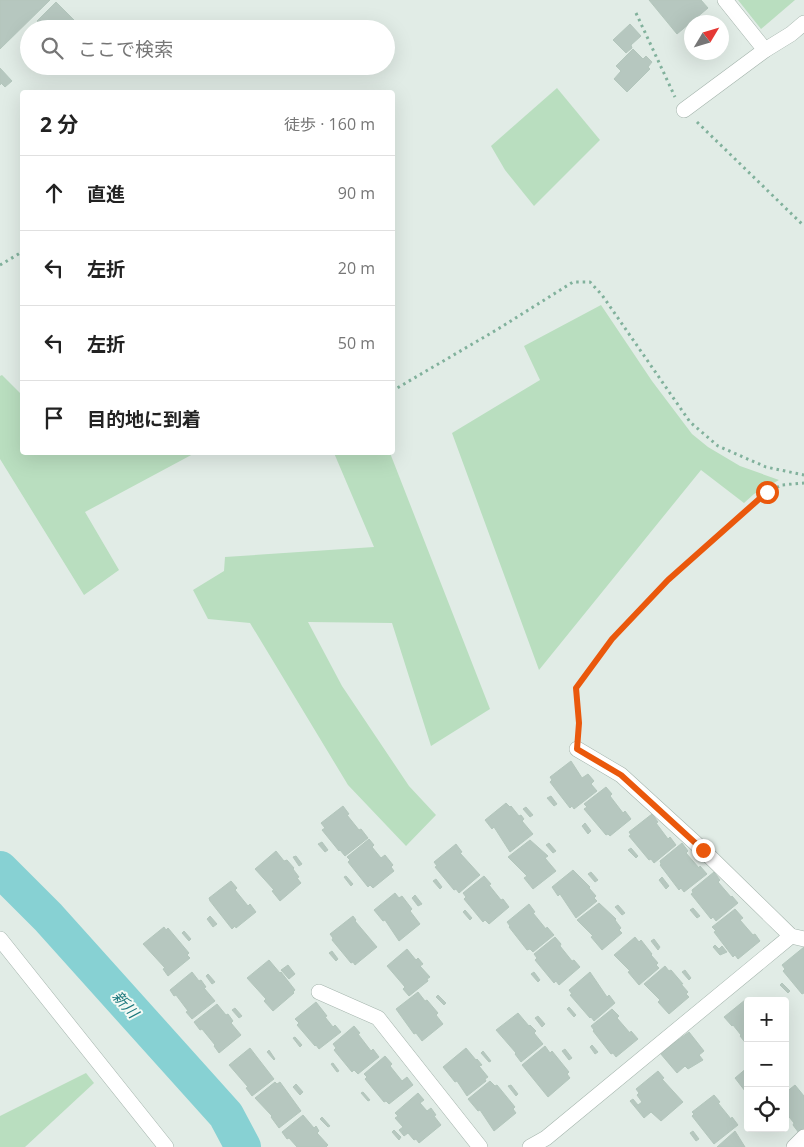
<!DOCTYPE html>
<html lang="ja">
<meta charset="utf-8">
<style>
:root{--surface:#fff;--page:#f6f6f6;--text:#222;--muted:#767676;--line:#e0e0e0}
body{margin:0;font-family:"Open Sans","Noto Sans JP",sans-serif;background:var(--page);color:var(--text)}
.controls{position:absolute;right:15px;bottom:15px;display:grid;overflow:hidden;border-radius:5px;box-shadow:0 5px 20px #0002}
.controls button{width:45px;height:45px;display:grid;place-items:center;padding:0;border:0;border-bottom:1px solid var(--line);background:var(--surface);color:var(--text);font:25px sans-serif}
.compass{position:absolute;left:684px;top:15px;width:45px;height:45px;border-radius:50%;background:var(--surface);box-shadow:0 5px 20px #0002;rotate:52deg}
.stop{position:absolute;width:15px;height:15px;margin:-11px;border:4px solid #ea580c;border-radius:50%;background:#fff}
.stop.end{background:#ea580c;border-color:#fff;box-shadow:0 1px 5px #0008}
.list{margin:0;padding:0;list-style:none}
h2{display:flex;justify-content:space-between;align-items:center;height:65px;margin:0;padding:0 20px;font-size:21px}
h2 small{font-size:16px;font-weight:400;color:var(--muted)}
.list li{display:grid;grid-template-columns:32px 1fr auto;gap:15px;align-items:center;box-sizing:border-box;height:75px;padding:0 20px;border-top:1px solid var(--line)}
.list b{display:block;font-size:19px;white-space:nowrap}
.list em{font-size:16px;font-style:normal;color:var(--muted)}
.icon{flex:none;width:28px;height:28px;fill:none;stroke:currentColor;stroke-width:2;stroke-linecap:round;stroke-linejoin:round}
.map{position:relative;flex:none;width:804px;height:1147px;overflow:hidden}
.search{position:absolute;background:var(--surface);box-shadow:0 5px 20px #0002;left:20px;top:20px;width:375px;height:55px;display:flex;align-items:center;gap:12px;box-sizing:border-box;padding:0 18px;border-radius:28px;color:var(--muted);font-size:19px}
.panel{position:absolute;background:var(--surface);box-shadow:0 5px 20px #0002;left:20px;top:90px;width:375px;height:365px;border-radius:5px}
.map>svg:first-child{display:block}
.green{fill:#b9debf}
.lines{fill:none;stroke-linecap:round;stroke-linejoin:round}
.river{stroke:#87d1d3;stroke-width:36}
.building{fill:#b6c7bf;stroke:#b3c6bc}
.minor-casing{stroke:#a4b4ac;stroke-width:16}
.tertiary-casing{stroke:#a4b4ac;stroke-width:16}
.path{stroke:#81b19c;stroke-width:3;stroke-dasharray:2.5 4;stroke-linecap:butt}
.minor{stroke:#fff;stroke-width:15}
.tertiary{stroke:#fff;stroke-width:15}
.route{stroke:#ea580c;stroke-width:6}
.labels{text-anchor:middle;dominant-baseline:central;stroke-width:4;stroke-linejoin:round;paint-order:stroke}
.water-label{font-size:15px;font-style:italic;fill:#19777c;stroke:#f2f9f4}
</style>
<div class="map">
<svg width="804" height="1147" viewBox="0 0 804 1147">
<rect width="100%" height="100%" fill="#e1ece6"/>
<g class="green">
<path d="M738,0H795L761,29Z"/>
<path d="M557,88L600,140L534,206L505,170L491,146Z"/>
<path d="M601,305L652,381L692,434L708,447L740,466L779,480L754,494L744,503L701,470L539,670L452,433L540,380L524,346Z"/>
<path d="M2,375L22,395V452L195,453L85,512L119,570L84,595L0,459V376Z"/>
<path d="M334,453H390L490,709L431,746L392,623L308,622L342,686L409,786L436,815L406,846L348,785L250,623L208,619L193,590L224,571L225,557L374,547Z"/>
<path d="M86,1073L94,1083L25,1147H0V1116Z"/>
</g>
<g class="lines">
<path class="river" d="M0,869L48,917L226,1115L243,1147"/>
</g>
<g class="building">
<path d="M0,0H50L0,49Z"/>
<path d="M649,0H701L708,8L677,34Z"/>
<path d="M56,2L75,21L66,29H44L37,21Z"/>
<path d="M630,24L641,36L631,45L632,48L626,53L613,40Z"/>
<path d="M633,49L643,59L646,56L652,62L648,67L650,69L627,92L614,79L621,71L616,66Z"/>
<path d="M0,68L12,81L5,87L1,83L0,85Z"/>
<path d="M571,761L582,778L588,774L594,781L591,784L597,791L574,809L572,806L570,808L550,782L552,780L550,777Z"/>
<path d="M606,787L612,794L610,796L623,813L625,811L631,819L610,836L608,834L606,835L584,809L587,807L584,804Z"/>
<path d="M551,796L557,804L554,806L547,798Z"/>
<path d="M506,803L510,807L511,806L519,816L521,815L524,819L522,821L533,834L510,852L494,827L492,829L485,820Z"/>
<path d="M343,806L349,814L347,815L359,830L361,829L368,838L345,856L340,850L339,851L322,830L325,828L321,823Z"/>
<path d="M526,807L533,815L530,817L523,809Z"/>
<path d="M652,814L658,822L656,823L668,839L670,837L676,845L654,863L651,859L649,860L629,836L631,835L629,832Z"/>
<path d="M585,823L591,831L588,834L582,826Z"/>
<path d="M369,839L374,845L372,847L381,858L385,855L393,865L391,867L394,871L373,888L370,885L368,887L348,862L350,860L347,857Z"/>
<path d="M530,840L548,856L545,858L556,871L533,889L524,878L527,876L508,857Z"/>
<path d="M322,842L328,850L325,852L318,844Z"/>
<path d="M549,843L556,851L553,853L546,845Z"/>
<path d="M682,843L688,851L686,853L699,868L700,866L707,874L684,892L681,888L679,890L660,865L661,864L660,861Z"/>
<path d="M456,844L462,852L460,853L480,875L459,893L456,889L454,890L435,867L437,866L434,862Z"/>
<path d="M631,848L638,856L636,858L628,850Z"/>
<path d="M276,851L284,861L287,860L294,868L293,869L299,877L297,878L301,883L280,901L272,891L274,890L255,869Z"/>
<path d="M296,856L302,864L299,866L293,857Z"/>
<path d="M573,870L590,887L589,888L596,896L594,898L597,901L576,918L560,894L558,896L552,887Z"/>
<path d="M591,872L598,880L595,882L588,874Z"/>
<path d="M714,872L720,880L718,882L731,897L732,896L738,903L716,921L713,917L711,919L691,894L693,893L692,890Z"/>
<path d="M346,876L353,884L351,886L344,877Z"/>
<path d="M484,876L491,884L489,885L501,900L503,899L509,907L489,924L485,920L483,922L464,899L466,897L463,893Z"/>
<path d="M662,877L669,886L666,889L659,880Z"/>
<path d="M436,879L442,887L440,889L433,881Z"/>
<path d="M231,881L237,888L235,890L248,906L250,904L256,912L236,928L235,926L232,929L210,901L209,898Z"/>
<path d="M395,893L399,898L402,896L412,909L410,911L420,924L399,941L385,920L383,921L374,910Z"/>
<path d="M415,895L422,904L418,906L412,898Z"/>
<path d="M599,903L616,919L615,920L621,928L619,930L622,933L602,950L591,937L593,936L577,920Z"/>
<path d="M529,904L535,912L533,913L546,929L547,927L554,935L533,952L530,949L527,950L509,927L510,926L507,922Z"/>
<path d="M618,905L625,913L622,915L615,907Z"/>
<path d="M693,908L700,916L697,918L690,910Z"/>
<path d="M735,909L743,918L740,920L753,935L755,934L760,941L738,959L735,955L733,957L714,932L716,931L712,927Z"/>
<path d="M465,910L472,918L470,920L463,912Z"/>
<path d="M210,916L217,924L213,927L207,919Z"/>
<path d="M353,916L356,920L355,921L377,947L355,965L353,962L351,963L332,940L333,938L330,934Z"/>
<path d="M164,927L166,930L168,928L189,953L187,955L190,958L168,976L163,969L165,968L143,944Z"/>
<path d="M184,931L191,939L189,941L182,933Z"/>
<path d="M555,937L561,944L560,946L572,961L574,960L580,967L559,985L556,981L554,983L535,960L537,958L534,954Z"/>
<path d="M635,937L639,942L641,940L652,954L651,955L658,963L656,965L659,968L639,985L628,972L630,971L614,955Z"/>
<path d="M654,939L660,947L658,950L651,941Z"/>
<path d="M715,945L719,949L722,946L727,952L720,955L713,947Z"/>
<path d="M804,947V993L802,994L783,971L785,969L782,965Z"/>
<path d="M407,949L416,960L418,958L423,964L420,966L430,977L427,979L428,981L409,996L403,989L405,987L387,966Z"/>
<path d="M332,951L338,959L336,961L329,953Z"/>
<path d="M269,960L280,973L281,972L295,990L293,992L294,993L273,1011L264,1001L266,999L247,978Z"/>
<path d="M288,965L295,974L289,979L281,970Z"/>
<path d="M665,966L669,971L671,970L683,984H681L688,992L686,994L689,997L669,1014L658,1002L660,1000L644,984Z"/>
<path d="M685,970L691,978L689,980L682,972Z"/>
<path d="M192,972L199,981L201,980L206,987L204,988L215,1001L192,1019L186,1012L188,1011L176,995L174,996L170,990Z"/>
<path d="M534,972L540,980L538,982L531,974Z"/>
<path d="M590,972L607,997L609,995L615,1003L594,1021L591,1017L590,1018L570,995L572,994L569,990Z"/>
<path d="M208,974L215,982L212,984L206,976Z"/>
<path d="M782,983L790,991L788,993L780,985Z"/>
<path d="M418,992L425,1001L427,1000L438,1013L436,1015L443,1024L422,1041L416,1033L414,1034L396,1009Z"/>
<path d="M438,995L446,1003L444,1005L436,997Z"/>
<path d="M745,1000L748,1003V1046L740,1036L741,1035L733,1025L732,1026L724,1017Z"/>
<path d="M316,1002L327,1016L325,1017L333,1027L335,1025L341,1032L319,1049L316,1045L315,1046L297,1025L299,1023L295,1019Z"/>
<path d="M217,1004L226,1015L228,1014L233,1021L231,1023L241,1035L219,1053L214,1046L215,1045L202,1029L200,1030L194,1022Z"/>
<path d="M569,1007L576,1015L574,1017L567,1009Z"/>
<path d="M235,1008L242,1016L239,1018L232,1010Z"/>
<path d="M612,1009L619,1016L617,1018L630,1033L631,1031L638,1039L616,1057L613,1053L611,1054L593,1031L594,1030L591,1026Z"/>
<path d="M518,1013L529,1026L530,1025L536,1031L534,1033L543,1044L521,1062L515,1054L516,1053L496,1030Z"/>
<path d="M538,1016L545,1024L542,1027L535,1018Z"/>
<path d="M354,1026L360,1033L358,1034L371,1051L373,1049L379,1057L358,1074L354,1070L352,1072L334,1050L336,1048L333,1044Z"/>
<path d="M689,1032L704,1051L699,1055L703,1060L688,1069L685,1066L677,1073L660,1053Z"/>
<path d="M295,1037L302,1045L300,1047L293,1038Z"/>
<path d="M592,1045L598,1052L595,1054L590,1047Z"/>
<path d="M545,1046L550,1053L552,1051L569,1072L567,1074L570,1078L548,1097L522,1065Z"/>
<path d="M250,1048L274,1079L252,1096L246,1088L248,1087L229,1065Z"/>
<path d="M466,1048L476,1060L477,1059L482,1065L479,1066L488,1077L485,1079L486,1081L467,1096L457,1081L455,1082L443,1067Z"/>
<path d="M565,1049L572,1058L569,1060L562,1051Z"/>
<path d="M269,1050L275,1059L274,1060L267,1052Z"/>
<path d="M483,1051L491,1061L489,1062L481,1053Z"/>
<path d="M385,1056L392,1064L390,1066L402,1081L407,1077L413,1085L389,1104L386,1101L384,1102L365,1079L367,1077L364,1074Z"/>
<path d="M333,1063L339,1071L337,1072L331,1064Z"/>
<path d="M748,1067V1091L747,1090L745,1091L735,1078Z"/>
<path d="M658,1071L664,1078L662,1079L683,1102L661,1121L651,1112L644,1118L630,1101L633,1099L638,1105L642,1102L637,1095L639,1093L636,1089Z"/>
<path d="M490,1081L495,1086L497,1085L515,1107L513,1109L516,1113L494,1131L480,1110L478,1111L468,1099Z"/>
<path d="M275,1082L277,1084L280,1082L301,1111L279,1128L271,1117L272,1116L255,1098Z"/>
<path d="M296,1084L303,1092L300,1095L293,1087Z"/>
<path d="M511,1085L518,1094L516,1096L508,1086Z"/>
<path d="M795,1085L804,1096V1129L799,1133L793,1125L794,1123L785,1112V1093Z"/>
<path d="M363,1092L370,1100L368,1101L361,1093Z"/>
<path d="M418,1093L424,1100L420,1103L427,1111L431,1108L436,1115L434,1116L441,1125L419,1143L416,1139L414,1140L408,1133L404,1136L399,1130L403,1127L395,1118L398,1116L395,1113Z"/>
<path d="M714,1095L720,1102L718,1103L731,1119L732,1117L738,1125L714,1144L692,1116L694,1114L692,1112Z"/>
<path d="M303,1115L314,1128L316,1126L319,1131L317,1133L328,1145L326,1147H297L289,1138L287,1139L282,1132Z"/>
<path d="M322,1117L330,1126L328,1127L320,1119Z"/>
<path d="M394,1130L401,1137L399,1140L392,1132Z"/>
<path d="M693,1131L699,1139L696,1141L690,1133Z"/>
<path d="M735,1131L745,1147H717Z"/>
</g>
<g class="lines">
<defs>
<g id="minor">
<path d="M725,0L765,50"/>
<path d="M684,110L765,50L791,34L804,23"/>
<path d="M577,749L621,775L703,850L791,936L804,939"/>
<path d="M319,992L378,1018L480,1147"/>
<path d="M530,1147L546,1138L791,936"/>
<path d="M794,1147L804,1137"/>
</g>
<path id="tertiary" d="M0,939L166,1147"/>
</defs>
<use href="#minor" class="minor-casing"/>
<use href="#tertiary" class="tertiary-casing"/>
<g class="path">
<path d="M636,13L675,97"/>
<path d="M697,122L804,226"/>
<path d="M0,265L22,252"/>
<path d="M392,391L498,329L573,282H590L602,295L690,422L718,446L766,467L804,475"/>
<path d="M578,734L579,723L576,688L612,639L667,580L767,492L782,485L804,483"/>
</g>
<use href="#minor" class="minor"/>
<use href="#tertiary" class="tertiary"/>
</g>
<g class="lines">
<path class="route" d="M703,850L621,775L577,749L579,723L576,688L612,639L668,580L767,492"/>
</g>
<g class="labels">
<g class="water-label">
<text transform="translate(126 1004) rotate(48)">新川</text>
</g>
</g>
</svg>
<div class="controls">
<button>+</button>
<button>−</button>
<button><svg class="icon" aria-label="locate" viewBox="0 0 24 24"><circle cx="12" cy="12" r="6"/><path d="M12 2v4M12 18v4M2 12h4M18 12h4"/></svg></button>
</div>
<svg class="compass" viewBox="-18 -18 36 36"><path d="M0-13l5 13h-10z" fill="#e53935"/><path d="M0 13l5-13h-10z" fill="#767676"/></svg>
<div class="stop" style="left:767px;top:492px"></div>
<div class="stop end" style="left:703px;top:850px"></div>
<div class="search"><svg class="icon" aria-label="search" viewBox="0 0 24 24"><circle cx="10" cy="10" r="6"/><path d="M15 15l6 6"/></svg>ここで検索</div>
<section class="panel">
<h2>2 分<small>徒歩 · 160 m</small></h2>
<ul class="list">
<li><svg class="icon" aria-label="ahead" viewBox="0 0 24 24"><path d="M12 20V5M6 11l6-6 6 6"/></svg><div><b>直進</b></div><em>90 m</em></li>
<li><svg class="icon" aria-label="left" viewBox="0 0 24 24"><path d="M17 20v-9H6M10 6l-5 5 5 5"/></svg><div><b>左折</b></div><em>20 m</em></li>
<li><svg class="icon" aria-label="left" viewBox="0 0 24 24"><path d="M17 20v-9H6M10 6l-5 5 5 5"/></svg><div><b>左折</b></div><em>50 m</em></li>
<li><svg class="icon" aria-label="arrive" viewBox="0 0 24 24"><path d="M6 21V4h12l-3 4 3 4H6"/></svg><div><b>目的地に到着</b></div></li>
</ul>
</section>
</div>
